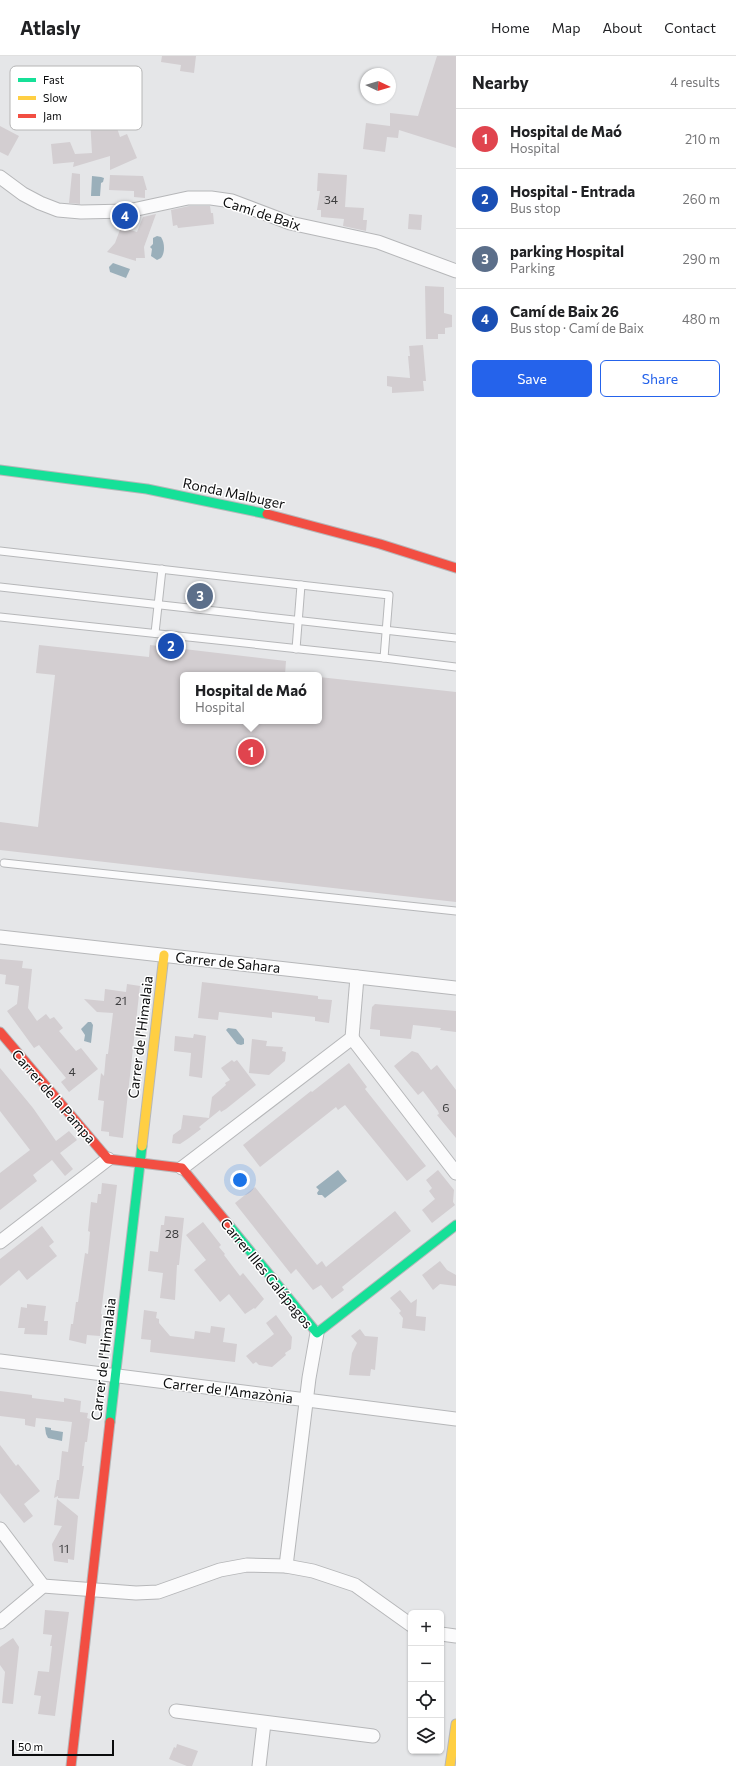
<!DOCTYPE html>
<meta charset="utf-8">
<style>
:root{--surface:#fff;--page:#f2f2f2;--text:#202124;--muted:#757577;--line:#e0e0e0;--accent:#2563eb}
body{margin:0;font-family:Commissioner,sans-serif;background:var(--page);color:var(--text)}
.controls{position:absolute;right:12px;bottom:12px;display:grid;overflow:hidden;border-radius:6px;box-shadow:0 1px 3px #0004}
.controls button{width:36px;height:36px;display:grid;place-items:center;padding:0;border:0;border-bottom:1px solid var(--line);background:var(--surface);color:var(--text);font:20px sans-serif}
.compass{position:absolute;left:360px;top:12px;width:36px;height:36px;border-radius:50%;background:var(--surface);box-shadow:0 1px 3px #0004;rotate:94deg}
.scale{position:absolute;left:12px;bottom:10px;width:102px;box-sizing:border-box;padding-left:4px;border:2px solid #0b0c0d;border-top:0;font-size:11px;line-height:14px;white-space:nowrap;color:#0b0c0d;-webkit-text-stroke:3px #fff;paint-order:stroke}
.you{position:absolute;left:240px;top:1124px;width:14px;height:14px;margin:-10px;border:3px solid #fff;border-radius:50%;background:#1a73e8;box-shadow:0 0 0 6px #1a73e833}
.badge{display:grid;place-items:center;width:26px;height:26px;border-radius:50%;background:var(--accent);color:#fff;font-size:13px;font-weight:700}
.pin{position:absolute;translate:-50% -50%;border:2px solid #fff;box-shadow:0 1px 4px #0006}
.popup{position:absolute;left:180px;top:616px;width:142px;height:52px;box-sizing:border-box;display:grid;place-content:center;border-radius:6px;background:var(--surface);filter:drop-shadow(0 1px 3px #0005);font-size:13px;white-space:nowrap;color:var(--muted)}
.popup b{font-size:15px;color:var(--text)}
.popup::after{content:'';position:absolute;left:50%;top:100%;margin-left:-8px;border:8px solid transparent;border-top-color:var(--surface)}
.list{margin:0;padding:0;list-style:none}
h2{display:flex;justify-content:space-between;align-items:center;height:52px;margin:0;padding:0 16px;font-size:17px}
h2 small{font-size:13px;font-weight:400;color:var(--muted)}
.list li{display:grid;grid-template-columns:26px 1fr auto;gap:12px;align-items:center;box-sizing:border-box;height:60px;padding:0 16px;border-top:1px solid var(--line)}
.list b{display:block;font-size:15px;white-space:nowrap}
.list p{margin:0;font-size:13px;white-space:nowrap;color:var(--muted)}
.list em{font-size:13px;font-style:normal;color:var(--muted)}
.actions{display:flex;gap:8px;padding:12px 16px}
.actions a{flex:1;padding:9px 0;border:1px solid var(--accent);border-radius:6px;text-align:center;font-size:14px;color:var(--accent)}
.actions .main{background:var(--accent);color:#fff}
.icon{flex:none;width:22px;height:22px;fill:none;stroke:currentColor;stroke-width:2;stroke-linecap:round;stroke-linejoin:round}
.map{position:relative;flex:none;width:456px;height:1710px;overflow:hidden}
header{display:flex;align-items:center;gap:24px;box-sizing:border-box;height:56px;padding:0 20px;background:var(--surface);border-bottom:1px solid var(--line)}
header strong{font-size:19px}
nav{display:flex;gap:22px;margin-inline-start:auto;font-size:14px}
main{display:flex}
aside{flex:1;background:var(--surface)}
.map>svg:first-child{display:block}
.water{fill:#9aafba}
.building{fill:#d3ced1}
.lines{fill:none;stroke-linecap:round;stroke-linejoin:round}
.lane-casing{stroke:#b6b7b9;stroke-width:9}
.street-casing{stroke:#b6b7b9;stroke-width:15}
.fast-casing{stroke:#b6b7b9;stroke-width:11}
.slow-casing{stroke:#b6b7b9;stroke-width:11}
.jam-casing{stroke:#b6b7b9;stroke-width:11}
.lane{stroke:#fbfbfc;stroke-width:7}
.street{stroke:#fbfbfc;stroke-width:13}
.fast{stroke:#16e098;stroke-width:9}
.slow{stroke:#ffcf43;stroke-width:9}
.jam{stroke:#f24e42;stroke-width:9}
.labels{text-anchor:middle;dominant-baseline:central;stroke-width:3;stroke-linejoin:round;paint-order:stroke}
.number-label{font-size:12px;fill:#3e3e3f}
.street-label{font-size:14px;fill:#0b0c0d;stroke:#fff}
.key{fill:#fff;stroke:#b6b6b6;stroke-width:1}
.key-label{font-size:11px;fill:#0b0c0d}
</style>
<header>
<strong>Atlasly</strong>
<nav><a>Home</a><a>Map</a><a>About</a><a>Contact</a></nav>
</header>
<main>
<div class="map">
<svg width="456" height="1710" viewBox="0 0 456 1710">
<rect width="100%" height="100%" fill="#e5e6e8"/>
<g class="water">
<path d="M92,120L101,121L104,122L103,126L101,127L100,140H91Z"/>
<path d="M157,180L161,181C165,187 165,197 161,202L157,204L151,200L152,193L150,191L153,188V182Z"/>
<path d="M113,207L130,213L126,222L110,216L109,211Z"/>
<path d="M88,966H91L93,969L91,987L84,985L85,979L81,973Z"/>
<path d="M228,972L236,973L244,983V988L241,989L237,988L226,974Z"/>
<path d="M338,1114L347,1125L325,1142L322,1139H318L317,1137L319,1134L316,1131Z"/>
<path d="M45,1371L51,1372V1374L63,1376L62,1385L48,1382L46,1378Z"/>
</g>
<g class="building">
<path d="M162,0H196L194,17L180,15L181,9L161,6Z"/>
<path d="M437,0H456V92L399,74L398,82L387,81L385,96L363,93L366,67L390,70V57L418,60Z"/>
<path d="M90,63L102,64L104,74L117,72L120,81L127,78L137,102L110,114V100L73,111L74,106L53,108L51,88L70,86L75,98L92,97Z"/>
<path d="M0,70L19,80L8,100L0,96Z"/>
<path d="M72,117L80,118V148L69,147Z"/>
<path d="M318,117L347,119L345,151L364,152L363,164H367L366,175L343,170L344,163L321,161V154H317L320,135H317Z"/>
<path d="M110,119L143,120L147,134H145V142L134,141V135L109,134Z"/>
<path d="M189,150H210L211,157H213L214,168L178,172L177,169L173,170L171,154Z"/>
<path d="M156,158L144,191L145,202H136V205L107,196L115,187L121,171L137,176L143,161Z"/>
<path d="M409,158L422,159L421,174L408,173Z"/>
<path d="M425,230L444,231V257L452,259V271L445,272V278H438V283H426Z"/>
<path d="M423,289L426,325H423L424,335L392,337V331L387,330V320L410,322L408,300H410L409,290Z"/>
<path d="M39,589L149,601L150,589L286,605L285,619H183V665H319V621L456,636V846L0,794V766L38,771L55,619L36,617Z"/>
<path d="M0,903L23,905L22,912L32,913L28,952L37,965L46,958L50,963L54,961L63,972L59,975L76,995L81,992L98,1013L69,1036L61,1026L66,1022L39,989L34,992L7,955L17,948L19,930L5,928L6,919L0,918Z"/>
<path d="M202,926L318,940V943L332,944L329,967L315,965V961L272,956V962L219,956L218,964L198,962Z"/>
<path d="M127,928L140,930L123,1082L109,1080V1076L101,1075L104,1045L98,1044L101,1017L104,1020L106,998H108L113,957L97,956L84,943L104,945L105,933L126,936Z"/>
<path d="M375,948L456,955V976L440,974L441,972L413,969L411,983L380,980V974L370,973L372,951Z"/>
<path d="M194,978L206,980L202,1022L189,1020L191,997L174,995L175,980L193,982Z"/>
<path d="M252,983L267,985L266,990L283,991L282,995L286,996L285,1005L269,1019L249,1017Z"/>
<path d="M412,995L418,997L431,1014L437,1009L456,1034V1082L437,1059L439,1058L438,1055L423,1035L418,1039L394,1010Z"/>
<path d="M232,1004L234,1006L237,1004L256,1029L226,1053L221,1056L220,1054L199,1071L201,1073L189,1082L180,1088L172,1087L173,1079L181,1073L183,1059L209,1062L212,1041L226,1029L225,1027L230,1024L221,1012Z"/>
<path d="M349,1007L367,1031L365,1033L426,1110L407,1125L345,1049L338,1054L336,1051L260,1111L243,1089L311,1035L312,1036Z"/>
<path d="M0,1012L33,1052L56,1085L69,1075L77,1084L60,1097L73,1113L65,1120L52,1104L33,1119L37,1125L0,1154V1117L30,1094L0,1055Z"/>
<path d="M438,1114L454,1134L453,1146L455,1149L432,1167L422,1154L435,1143L429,1135L432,1132L426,1124Z"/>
<path d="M102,1127L117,1129L101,1257L102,1259L100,1280L87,1279L86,1288L69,1284L71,1268H73L76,1246H78L85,1197L88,1198L90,1176L88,1175L91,1146L97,1147L98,1138H101Z"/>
<path d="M255,1131L317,1209L322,1205L326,1211L395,1155L411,1175L342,1231L344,1234L332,1243L321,1229L313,1234L296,1213L291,1218L238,1151L235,1147Z"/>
<path d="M165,1160L184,1162L179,1209H177L175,1244L160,1242L163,1217L148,1215L150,1195L158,1196L161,1169H164Z"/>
<path d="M203,1166L221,1189L219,1191L225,1198L224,1199L240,1220L243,1217L264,1243L255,1253L254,1252L245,1258L229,1238L220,1246L194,1214L206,1204L186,1179Z"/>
<path d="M42,1170L54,1186L49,1190L57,1200L27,1224L19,1214L0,1230V1203Z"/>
<path d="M440,1205L447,1214L456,1219V1230L440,1228L433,1234L422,1219Z"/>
<path d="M400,1234L411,1247L417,1243L416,1260L426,1261L425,1275L402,1272L403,1262L399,1257L401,1255L390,1242Z"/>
<path d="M27,1248L46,1250L44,1265H48L47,1279L24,1278L25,1272H18L21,1251L27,1252Z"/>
<path d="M144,1254L157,1256L156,1262L159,1263V1267L170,1280L194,1283L195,1275L210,1277L211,1270L225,1272L223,1286L237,1288L235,1306L150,1296L151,1284L141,1283Z"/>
<path d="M276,1259L292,1281L291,1293L285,1297L286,1299L272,1311L259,1309L256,1306L253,1308L246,1300L274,1278L266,1267Z"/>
<path d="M360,1273L365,1280L378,1281L375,1314L371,1313L370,1320L349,1319L352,1297L357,1287L351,1280Z"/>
<path d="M0,1335L32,1339V1342L64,1346V1342L81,1345L80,1356L88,1357L87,1362L90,1363L87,1386H85L82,1410H84L79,1443L58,1442V1440L54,1442L57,1424H59L62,1395L68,1396L72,1366L36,1362L35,1371L25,1369V1363L0,1360Z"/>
<path d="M0,1389L16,1410L18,1408L40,1435L24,1448L33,1460L24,1467L0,1437Z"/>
<path d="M57,1443L78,1460L74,1504L68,1503V1507L54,1505L52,1488L62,1470L54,1469Z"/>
<path d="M45,1554L69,1556L55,1660L38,1658L41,1640L34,1639L38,1615L49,1616L52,1590H50L52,1579L43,1578Z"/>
<path d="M13,1582L19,1591L13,1648L2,1647L5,1616L0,1609V1591Z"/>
<path d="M177,1688L198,1695L192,1710H187L169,1703L174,1691L176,1692Z"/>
</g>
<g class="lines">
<defs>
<g id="lane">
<path d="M0,495L389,539L384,602"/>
<path d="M0,531L456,582"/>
<path d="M0,561L384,602L456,611"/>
<path d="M155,577L162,513"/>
<path d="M296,593L301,529"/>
<path d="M4,807L456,855"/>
</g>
<g id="street">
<path d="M0,121L23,138L40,147L58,154L81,156L128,155L188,142H211L232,145L290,167L378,186L456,215"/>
<path d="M0,881L456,932"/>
<path d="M352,982L357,921"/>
<path d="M182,1112L352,982L456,1117"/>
<path d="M0,1186L108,1103"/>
<path d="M0,1305L456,1363"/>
<path d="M0,1473L43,1530"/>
<path d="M286,1510L309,1322L317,1277"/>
<path d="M0,1566L43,1530L136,1537L158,1536L220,1514L247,1509L286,1510L313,1515L355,1529L411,1569"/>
<path d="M441,1578L456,1580"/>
<path d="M176,1655L373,1680"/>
<path d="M259,1710L264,1667"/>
</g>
<g id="fast">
<path d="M0,414L147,433L267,458"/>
<path d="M228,1168L317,1277L456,1169"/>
<path d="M110,1366L142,1090"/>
</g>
<g id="slow">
<path d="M142,1090L164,899"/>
<path d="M450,1710L456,1668"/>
</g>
<g id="jam">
<path d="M267,458L380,488L456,512"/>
<path d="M0,976L108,1103L182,1112L228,1168"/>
<path d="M71,1710L110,1366"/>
</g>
</defs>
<use href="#lane" class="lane-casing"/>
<use href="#street" class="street-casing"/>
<use href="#fast" class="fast-casing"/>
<use href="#slow" class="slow-casing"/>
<use href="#jam" class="jam-casing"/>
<use href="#lane" class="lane"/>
<use href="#street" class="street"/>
<use href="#fast" class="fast"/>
<use href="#slow" class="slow"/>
<use href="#jam" class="jam"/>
</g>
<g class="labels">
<g class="number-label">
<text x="331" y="143">34</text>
<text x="121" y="944">21</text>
<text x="72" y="1015">4</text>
<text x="446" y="1051">6</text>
<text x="172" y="1177">28</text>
<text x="64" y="1492">11</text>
</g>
<g class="street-label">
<text transform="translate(262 157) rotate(18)">Camí de Baix</text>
<text transform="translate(234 437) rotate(12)">Ronda Malbuger</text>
<text transform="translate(228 906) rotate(6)">Carrer de Sahara</text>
<text transform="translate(140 981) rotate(-83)">Carrer de l'Himalaia</text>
<text transform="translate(54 1040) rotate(49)">Carrer de la Pampa</text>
<text transform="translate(267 1217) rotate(51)">Carrer Illes Galápagos</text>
<text transform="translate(103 1303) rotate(-83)">Carrer de l'Himalaia</text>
<text transform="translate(228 1334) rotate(7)">Carrer de l'Amazònia</text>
</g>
</g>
<rect x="10" y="10" width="132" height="64" rx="6" class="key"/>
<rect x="18" y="22" width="18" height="4" fill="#16e098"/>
<rect x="18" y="40" width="18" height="4" fill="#ffcf43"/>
<rect x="18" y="58" width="18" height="4" fill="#f24e42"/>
<g class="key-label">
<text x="43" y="28">Fast</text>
<text x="43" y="46">Slow</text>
<text x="43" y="64">Jam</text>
</g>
</svg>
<div class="controls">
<button>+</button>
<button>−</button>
<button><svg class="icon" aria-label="locate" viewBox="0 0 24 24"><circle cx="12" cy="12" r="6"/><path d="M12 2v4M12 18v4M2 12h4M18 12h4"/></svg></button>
<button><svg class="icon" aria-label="layers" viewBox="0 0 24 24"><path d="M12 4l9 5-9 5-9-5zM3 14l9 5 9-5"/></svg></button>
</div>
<svg class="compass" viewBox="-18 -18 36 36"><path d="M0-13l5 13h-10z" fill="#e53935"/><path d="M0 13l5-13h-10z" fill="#757577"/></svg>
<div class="scale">50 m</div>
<div class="you"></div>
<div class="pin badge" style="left:251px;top:696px;background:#e0444e">1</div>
<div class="popup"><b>Hospital de Maó</b>Hospital</div>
<div class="pin badge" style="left:171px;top:590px;background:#1a4fb4">2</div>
<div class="pin badge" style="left:200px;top:540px;background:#5c6f8a">3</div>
<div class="pin badge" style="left:125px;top:160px;background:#1a4fb4">4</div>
</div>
<aside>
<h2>Nearby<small>4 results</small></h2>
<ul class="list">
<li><span class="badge" style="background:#e0444e">1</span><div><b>Hospital de Maó</b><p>Hospital</p></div><em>210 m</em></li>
<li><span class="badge" style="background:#1a4fb4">2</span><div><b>Hospital - Entrada</b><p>Bus stop</p></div><em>260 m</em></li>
<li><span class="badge" style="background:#5c6f8a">3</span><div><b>parking Hospital</b><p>Parking</p></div><em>290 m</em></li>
<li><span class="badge" style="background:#1a4fb4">4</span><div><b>Camí de Baix 26</b><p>Bus stop · Camí de Baix</p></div><em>480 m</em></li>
</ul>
<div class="actions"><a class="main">Save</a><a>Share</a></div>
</aside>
</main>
